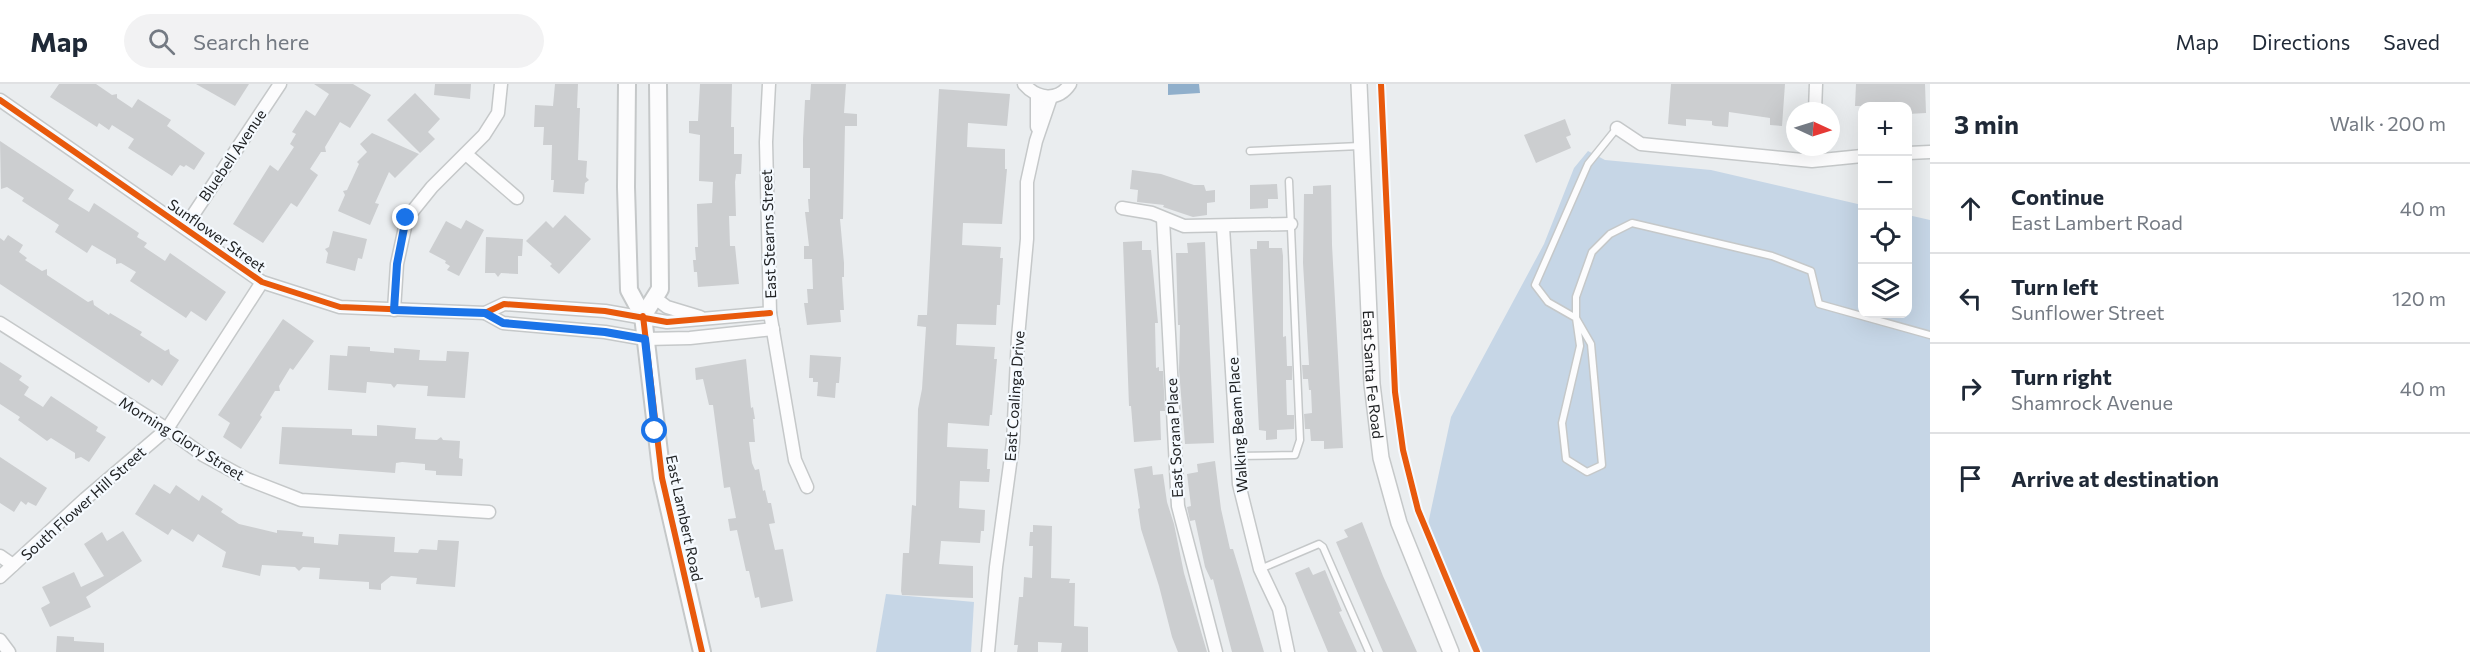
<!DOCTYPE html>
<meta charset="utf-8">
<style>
:root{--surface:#fff;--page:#f2f2f3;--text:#1f2937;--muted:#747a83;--line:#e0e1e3}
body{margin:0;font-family:Commissioner,sans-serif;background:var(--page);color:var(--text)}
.controls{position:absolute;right:18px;top:18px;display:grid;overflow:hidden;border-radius:12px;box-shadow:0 6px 24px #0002}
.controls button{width:54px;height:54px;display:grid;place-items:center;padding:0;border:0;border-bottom:2px solid var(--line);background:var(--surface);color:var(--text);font:30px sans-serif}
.compass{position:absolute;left:1786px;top:18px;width:54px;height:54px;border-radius:50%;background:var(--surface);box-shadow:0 6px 24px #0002;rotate:94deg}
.stop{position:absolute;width:18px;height:18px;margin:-14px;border:4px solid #1a73e8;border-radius:50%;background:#fff}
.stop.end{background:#1a73e8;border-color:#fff;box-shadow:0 2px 6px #0008}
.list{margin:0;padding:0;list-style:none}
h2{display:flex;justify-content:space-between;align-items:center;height:78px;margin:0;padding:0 24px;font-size:26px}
h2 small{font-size:20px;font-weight:400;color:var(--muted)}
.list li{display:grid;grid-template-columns:39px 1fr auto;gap:18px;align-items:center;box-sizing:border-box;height:90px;padding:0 24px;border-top:2px solid var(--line)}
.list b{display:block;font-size:22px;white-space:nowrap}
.list p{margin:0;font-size:20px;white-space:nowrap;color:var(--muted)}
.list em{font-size:20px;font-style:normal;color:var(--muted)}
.icon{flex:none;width:33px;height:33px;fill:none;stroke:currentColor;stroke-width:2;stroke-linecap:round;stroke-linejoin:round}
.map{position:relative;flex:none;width:1930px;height:568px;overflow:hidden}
header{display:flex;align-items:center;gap:36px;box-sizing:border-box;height:84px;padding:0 30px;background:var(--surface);border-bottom:2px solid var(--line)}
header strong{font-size:28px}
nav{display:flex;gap:33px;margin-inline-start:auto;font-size:21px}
.search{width:420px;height:54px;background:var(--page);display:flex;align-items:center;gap:15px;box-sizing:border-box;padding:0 21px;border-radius:33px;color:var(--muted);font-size:22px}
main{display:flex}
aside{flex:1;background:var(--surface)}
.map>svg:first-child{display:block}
.green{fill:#c6d6e6}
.water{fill:#90afcb}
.building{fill:#ccced0}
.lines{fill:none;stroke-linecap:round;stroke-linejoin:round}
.service-casing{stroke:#c5c8c9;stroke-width:9}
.minor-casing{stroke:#c5c8c9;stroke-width:15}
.tertiary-casing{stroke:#c5c8c9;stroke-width:18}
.secondary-casing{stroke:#c5c8c9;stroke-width:20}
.service{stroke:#fcfcfd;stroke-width:6}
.minor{stroke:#fcfcfd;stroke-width:12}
.tertiary{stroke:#fcfcfd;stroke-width:15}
.secondary{stroke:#fcfcfd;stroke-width:16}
.cycleway-casing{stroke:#f5faff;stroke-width:10}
.cycleway{stroke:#e8590c;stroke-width:6}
.route{stroke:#1a73e8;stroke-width:8}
.labels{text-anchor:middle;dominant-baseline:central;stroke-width:4.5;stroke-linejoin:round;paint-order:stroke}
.street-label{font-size:15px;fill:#212325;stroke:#f5faff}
</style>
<header>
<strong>Map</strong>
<div class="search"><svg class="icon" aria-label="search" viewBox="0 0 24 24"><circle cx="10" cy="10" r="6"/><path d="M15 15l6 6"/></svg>Search here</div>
<nav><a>Map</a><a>Directions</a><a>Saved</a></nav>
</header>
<main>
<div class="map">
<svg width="1930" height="568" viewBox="0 0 1930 568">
<rect width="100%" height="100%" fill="#eaedef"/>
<g class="green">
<path d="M1588,67L1605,76L1711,86L1862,121V230H1908V131L1930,136V568H1483L1428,440L1451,333L1544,160L1574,84Z"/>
<path d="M886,510L974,518L971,568H876Z"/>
</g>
<path class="water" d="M1168,0H1199L1200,9L1168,11Z"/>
<g class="building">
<path d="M59,0H96L112,11L117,10V14L132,24L138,15L171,36L167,42L205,69L194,86L186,81L184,83L180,81L172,92L128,64L134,55L112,41L109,46L99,39L97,43L50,13Z"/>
<path d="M196,0H249L235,22Z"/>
<path d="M314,0H353L371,11L350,44L340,38L325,63L326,68H321L310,85L318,91L297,123L291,119L263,159L233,140L270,81L278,87L294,63L290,60L296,50L292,48L306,26L315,32L329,10Z"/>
<path d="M435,0H471L470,15L434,11Z"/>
<path d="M555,0H578L577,24H580L578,76L587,77L586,93L589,96L585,99L584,110L553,108L554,96H551L552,61H543L544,43H534L535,21L553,22Z"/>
<path d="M700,0H732L731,43H734V70H742L741,90H736L735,98L736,132H729L730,162H735L739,200L698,203L697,188H694L693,176H696L695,163H698L697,120L712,119L713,98L699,97L700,51L689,49V37H698Z"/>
<path d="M811,0H846L844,29L857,30V42H845L843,135H840L844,179V193H842L844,226H840L841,238L807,241L804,219H808L807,205H813L812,175H804V162H809L805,128H809L808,115H810V84H803V55L805,16H810Z"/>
<path d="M1671,0H1785L1782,42L1770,41V34L1729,28L1728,43L1715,42L1712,41V37L1686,35V42L1668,40Z"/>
<path d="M1856,0H1925L1926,29L1908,30V22H1855Z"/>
<path d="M939,5L1010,10L1007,42L968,39L967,63L1005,65V85H1007L1002,140L963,139L962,161L1001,163L1000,174H1003L1000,221H997L996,241L957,240L956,261L995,263L994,275H997L992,331H990L989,342L948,339L947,363L988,365L987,385H990L989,398L960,397L959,424L985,426L984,447H981L980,459L941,457L939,480L973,482V514L902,511L901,507L903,469H909L912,421L916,422L918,325L922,305L926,243L917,242L918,231H927Z"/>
<path d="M415,9L440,35L428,48L435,55L420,69L387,36Z"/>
<path d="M1565,35L1571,51L1566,53L1571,64L1536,79L1524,51Z"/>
<path d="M372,49L419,70L395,94L389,88L375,119L379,120L370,141L338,127L345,111L343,107L347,106L359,80L357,78L367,68L360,60Z"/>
<path d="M0,57L74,106L68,115L89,128L94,119L139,149L137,153L147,159L144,163L165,177L170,169L226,208L206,237L191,227L186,234L130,197L136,188L121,179L116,180V175L92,161L87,169L55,148L59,141L22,117L24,114L7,103L1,105Z"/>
<path d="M1132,86L1161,90L1194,101H1204L1206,107L1215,106V118L1207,119V131L1193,133L1163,123L1164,121L1137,118L1138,106L1130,105Z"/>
<path d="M1277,100L1278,115H1268V124L1250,125V101Z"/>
<path d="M1331,101L1332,161L1343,364L1324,365V357H1311L1310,345H1305L1304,330L1312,329L1311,306H1309L1308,295H1303L1302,281H1309L1303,179L1304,110H1313V102Z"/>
<path d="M565,131L591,155L559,190L550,182L552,180L526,157L546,137L553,144Z"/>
<path d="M466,136L484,146L459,192L447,186L450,182L445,179L446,177L429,168L446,137L461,145Z"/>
<path d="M333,147L367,155L362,175L358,174L355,187L326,179L328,169L325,165L329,163Z"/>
<path d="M8,151L23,161L19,168L27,174L25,176L42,187L47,185V191L88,218L93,216L94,221L109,231L110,229L142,248L140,251L165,267L169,265L170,270L179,276L162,302L152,295L149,299L0,200V154L4,157Z"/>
<path d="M486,153L523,155L522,172H518V190L501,189L498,193L495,189H485Z"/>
<path d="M1142,157V166H1151L1158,239H1155L1156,284L1159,283V287H1163L1165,327H1160L1161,356L1134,358L1131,322H1129L1123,158Z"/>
<path d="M1257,157H1269V164H1282L1283,172V253L1286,252L1287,282H1292V296H1286L1287,331H1294V345L1277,346V355L1266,356V347L1259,346L1250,165H1257Z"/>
<path d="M1205,158L1214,359L1185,360L1179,286L1180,241H1178L1176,169H1188L1187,159Z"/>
<path d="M283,235L314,257L293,286L290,284L279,302L280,307H275L260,331L262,333L241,365L223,353L230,339L218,331Z"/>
<path d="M348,262L370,263V267L394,269V264L420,266L419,276L446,277L447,267L469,268L465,314L427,312L428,302L397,300L394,304L391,300L367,298L366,309L328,306L330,271L347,272Z"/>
<path d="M810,271L841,273L839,299H836L835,314L817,312L818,298H813V294H809Z"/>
<path d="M746,275L751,324L753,323L755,335H753L755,358H749L752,379L755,386L759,385L763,407L765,406L768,419H771L775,439L769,440L775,466L783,465L793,517L761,524L759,513L755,514L749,487H746L737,446L730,447L728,435L736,434L730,403L724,404L713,321H709L703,295L696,296L695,284Z"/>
<path d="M0,278L22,292L19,296L29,303L24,311L43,323L51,312L98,343L96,347L106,353L89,378L81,373L75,375V369L51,354L47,357L18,336L20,333L0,320Z"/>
<path d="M377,341L416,344L415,355L437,356L441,353L443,356L460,357L459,374L463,375L462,392L436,391V387L425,386V380L402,378L396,379L395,389L279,380L282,343L352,345V351L377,352Z"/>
<path d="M0,373L47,404L36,422L28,418L26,421L21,417L14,428L0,419Z"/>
<path d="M1215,377L1221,425L1230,465H1233L1264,568H1232L1213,495L1211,496L1205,483L1195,436L1190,437L1187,423L1191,422L1187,390L1198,388L1197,380Z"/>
<path d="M1152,382L1153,391L1163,390L1167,418L1174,440L1184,489L1207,568H1178L1172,553L1159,502L1141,445L1138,425L1140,424L1134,385Z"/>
<path d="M154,400L170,410L176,401L199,417L202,411L223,425L221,428L239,440L277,449V446L303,448L302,452L314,453V459L338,461L339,450L395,453L394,468L418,469L419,466L421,465L437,466L438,456L459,457L455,503L416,500L417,494L391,492L381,500V506L369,505V498L319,495L320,484L303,483L299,487L295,483L262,481L260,492L222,483L226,468L198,450L193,458L172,445L168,451L135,430Z"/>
<path d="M1362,438L1383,492L1417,568H1383L1336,458L1348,453L1344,446Z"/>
<path d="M1033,441L1052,442L1051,494L1070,495L1069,499H1075L1074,542L1088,543V568H1061L1062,559L1038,558V568H1017L1018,561H1014L1019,513H1023L1024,493L1032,494L1033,462H1029L1030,448H1033Z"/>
<path d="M123,447L142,477L86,513L91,523L50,543L41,524L50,519L42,503L74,488L81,503L104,492L84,460L102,448L107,457Z"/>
<path d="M1309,483L1313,491L1325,486L1342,527L1339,528L1357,568H1328L1295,489Z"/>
<path d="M57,552L74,553V557L104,559V568H56Z"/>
</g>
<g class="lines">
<defs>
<g id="service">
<path d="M1617,44L1588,80L1535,201L1548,218L1576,234L1591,260L1602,381L1587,388L1566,375L1562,339L1580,262L1576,234V213L1592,168L1610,150L1632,139L1772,172L1811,187L1819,220L1930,251"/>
<path d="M1250,67L1360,62"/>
<path d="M1237,372L1295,371L1300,356L1289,97"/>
<path d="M1260,485L1319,460L1323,463L1369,568"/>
</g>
<g id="minor">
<path d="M769,0L766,58L770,229L795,376L807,403"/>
<path d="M1024,0C1037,15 1058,18 1070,0"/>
<path d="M0,16L262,198L340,223L485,229L504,220L605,227L667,238L770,229"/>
<path d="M1815,27L1816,0"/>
<path d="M1037,43V11"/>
<path d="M1617,44L1641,60L1812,77L1862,72"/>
<path d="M1908,69L1930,68"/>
<path d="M466,70L517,114"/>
<path d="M1122,124L1152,129L1184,142L1291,140"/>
<path d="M1163,135L1178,422L1216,568"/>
<path d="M185,143L280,0"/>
<path d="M1223,143L1239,400L1260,485L1279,525L1288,568"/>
<path d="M655,214L667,223L700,233"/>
<path d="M394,226L397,180L407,134L432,103L484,51L498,29L501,0"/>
<path d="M485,229L503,239L605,248L645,255L690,254L773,245"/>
<path d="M0,239L167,345L203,371L247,395L301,416L489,428"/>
<path d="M0,472L13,481"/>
<path d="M0,493L85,415L167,345L262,198"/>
<path d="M0,556L9,568"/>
<path d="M988,568L996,483L1013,358L1018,253L1027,155V98L1036,57L1051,13"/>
</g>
<g id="tertiary">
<path id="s1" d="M1359,0L1372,300L1381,374L1399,439L1451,568"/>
</g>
<g id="secondary">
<path d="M627,0L626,103L629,206L643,232L662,394L702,568"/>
<path d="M643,232L660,205L658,0"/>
</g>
</defs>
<use href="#service" class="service-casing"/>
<use href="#minor" class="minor-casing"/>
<use href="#tertiary" class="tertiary-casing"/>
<use href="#secondary" class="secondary-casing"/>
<use href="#service" class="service"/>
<use href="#minor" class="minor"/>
<use href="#tertiary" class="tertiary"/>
<use href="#secondary" class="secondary"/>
<defs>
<g id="cycleway">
<path d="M1381,0L1395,308L1403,366L1418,426L1477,568"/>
<path d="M0,16L262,198L340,223L485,229L504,220L605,227L667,238L770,229"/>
<path d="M643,232L662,394L702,568"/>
</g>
</defs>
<use href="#cycleway" class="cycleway-casing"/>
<use href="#cycleway" class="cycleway"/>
</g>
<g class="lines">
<path class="route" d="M406,134L397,180L394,226L485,229L503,239L605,248L645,255L655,347"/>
</g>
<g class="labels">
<g class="street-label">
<text transform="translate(232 71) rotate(-56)">Bluebell Avenue</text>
<text transform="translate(768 150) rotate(-92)">East Stearns Street</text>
<text transform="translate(217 151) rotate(35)">Sunflower Street</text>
<text stroke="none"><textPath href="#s1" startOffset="291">East Santa Fe Road</textPath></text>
<text transform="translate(1014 312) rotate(-86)">East Coalinga Drive</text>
<text transform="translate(1237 341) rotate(-94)">Walking Beam Place</text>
<text transform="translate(182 354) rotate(32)">Morning Glory Street</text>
<text transform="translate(1174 354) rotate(-93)">East Sorana Place</text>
<text transform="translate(83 419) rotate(-42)">South Flower Hill Street</text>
<text transform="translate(685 434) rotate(78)">East Lambert Road</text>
</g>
</g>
</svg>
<div class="controls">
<button>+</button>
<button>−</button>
<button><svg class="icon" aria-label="locate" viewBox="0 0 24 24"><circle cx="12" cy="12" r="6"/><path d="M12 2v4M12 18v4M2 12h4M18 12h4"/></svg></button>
<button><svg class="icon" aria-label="layers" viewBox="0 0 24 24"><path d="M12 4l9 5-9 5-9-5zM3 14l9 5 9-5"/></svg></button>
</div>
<svg class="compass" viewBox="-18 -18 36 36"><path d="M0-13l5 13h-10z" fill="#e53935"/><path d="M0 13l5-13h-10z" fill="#747a83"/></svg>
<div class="stop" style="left:655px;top:347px"></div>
<div class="stop end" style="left:406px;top:134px"></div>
</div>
<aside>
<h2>3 min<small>Walk · 200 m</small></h2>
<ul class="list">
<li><svg class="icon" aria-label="ahead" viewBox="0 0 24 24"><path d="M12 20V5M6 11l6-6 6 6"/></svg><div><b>Continue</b><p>East Lambert Road</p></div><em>40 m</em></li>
<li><svg class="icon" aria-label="left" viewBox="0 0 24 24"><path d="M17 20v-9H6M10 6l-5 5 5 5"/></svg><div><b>Turn left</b><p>Sunflower Street</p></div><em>120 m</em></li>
<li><svg class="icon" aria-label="right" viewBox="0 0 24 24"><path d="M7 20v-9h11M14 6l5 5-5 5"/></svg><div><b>Turn right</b><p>Shamrock Avenue</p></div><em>40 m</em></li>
<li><svg class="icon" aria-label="arrive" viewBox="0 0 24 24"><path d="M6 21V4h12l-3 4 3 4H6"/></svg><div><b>Arrive at destination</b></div></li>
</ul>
</aside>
</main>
